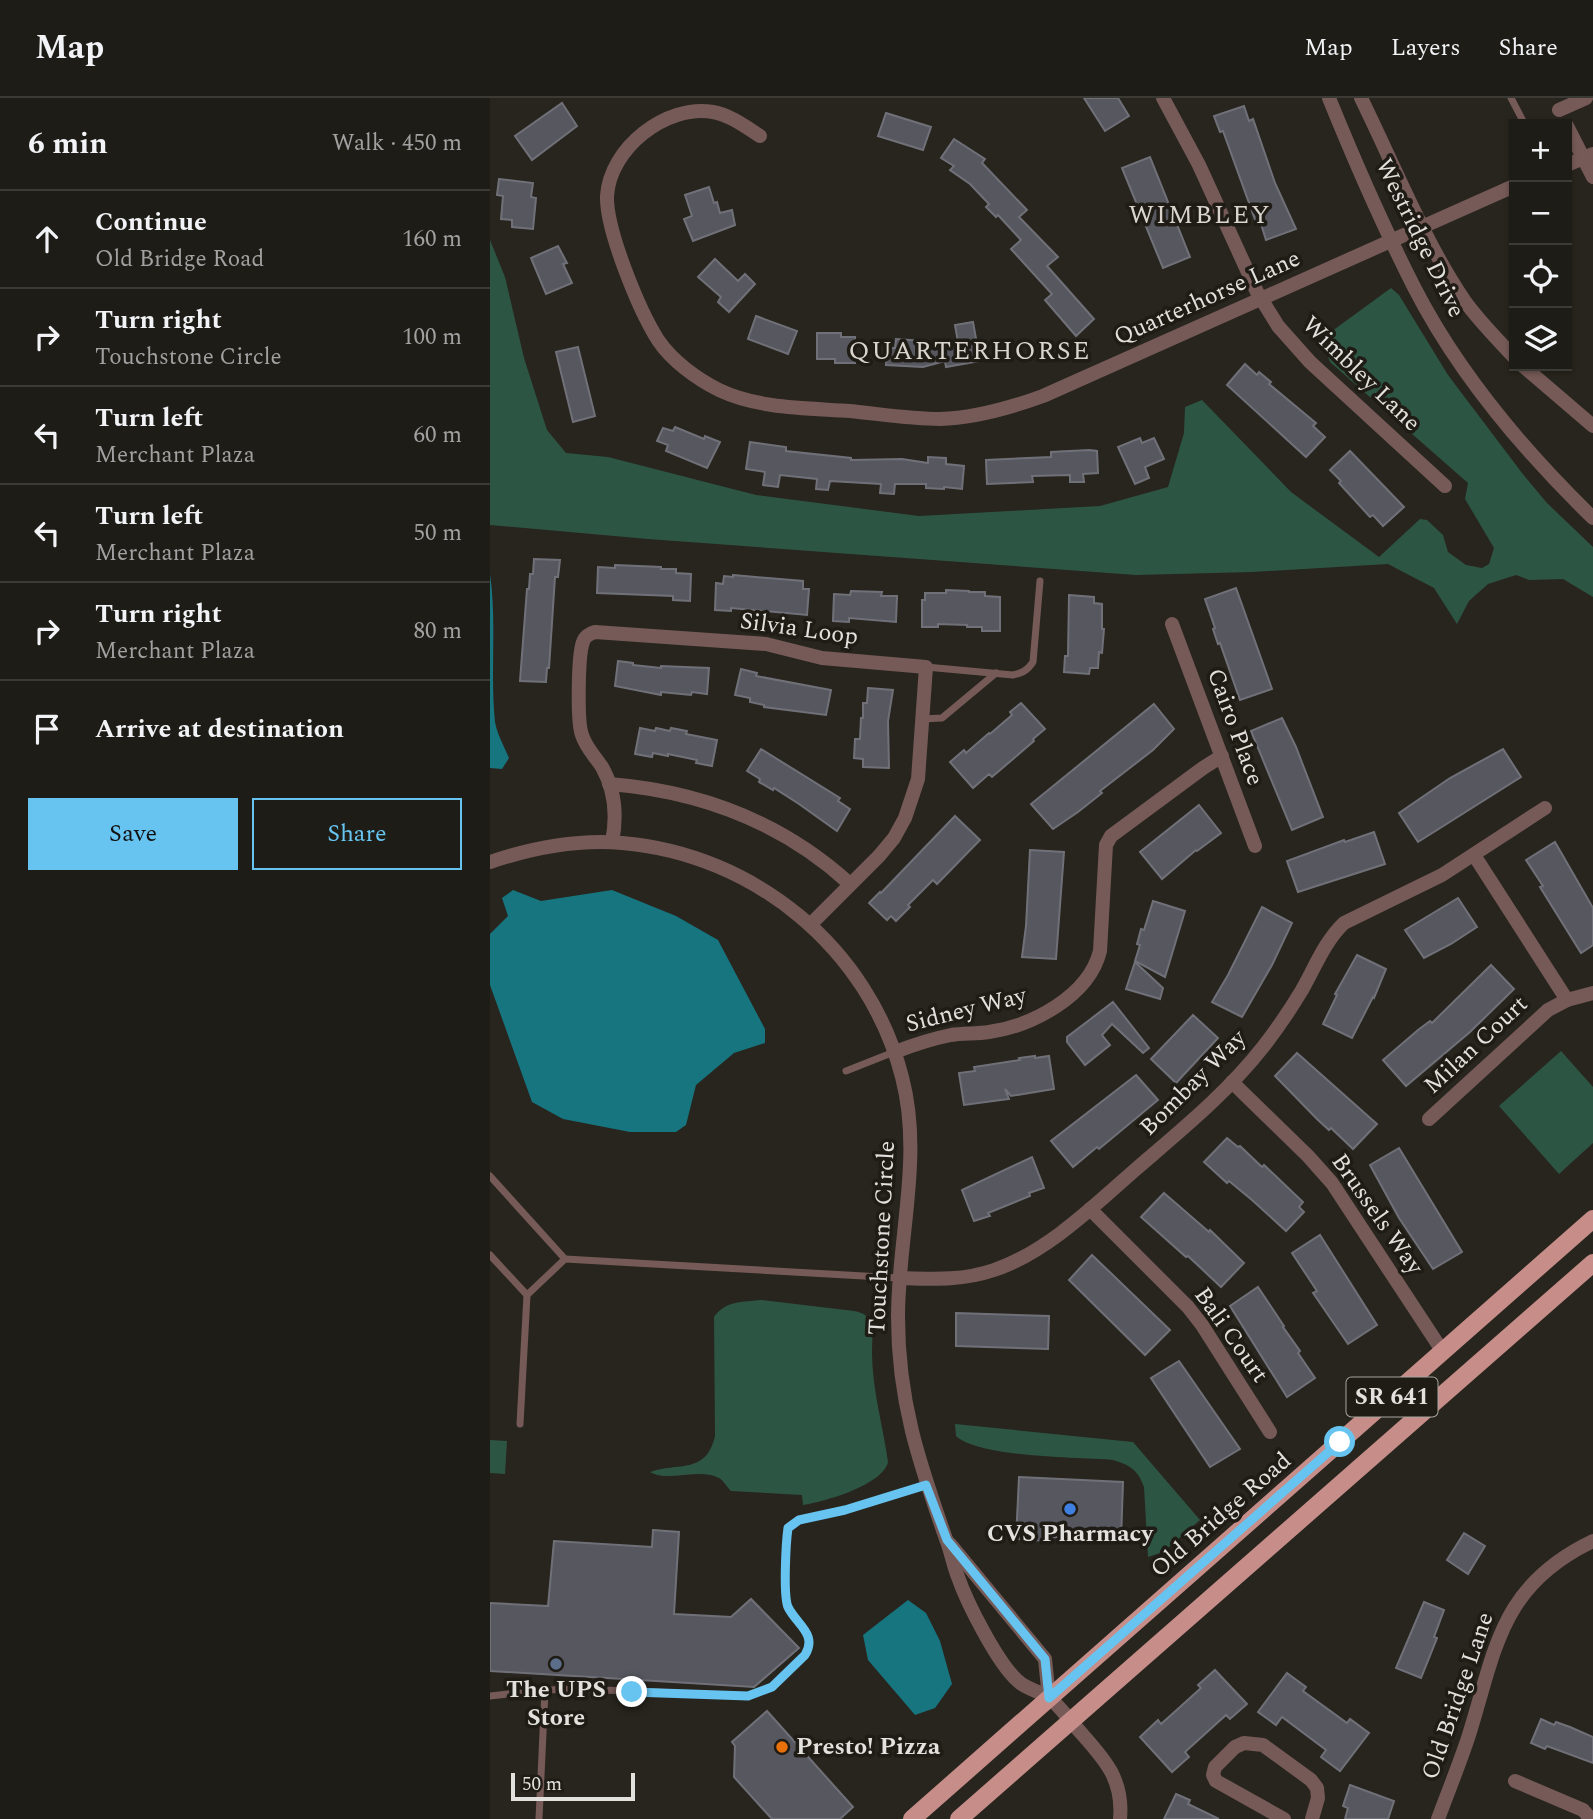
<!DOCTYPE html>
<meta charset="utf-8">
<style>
:root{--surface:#1e1c16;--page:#26251f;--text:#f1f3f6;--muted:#a1a1a1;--line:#3c3a35;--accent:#67c4f0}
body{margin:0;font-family:Spectral,serif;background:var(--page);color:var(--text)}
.controls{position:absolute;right:21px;top:21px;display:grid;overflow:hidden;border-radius:0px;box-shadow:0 2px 5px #0004}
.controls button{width:63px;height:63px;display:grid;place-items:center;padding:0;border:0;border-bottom:2px solid var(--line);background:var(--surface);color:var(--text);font:35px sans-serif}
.scale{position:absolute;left:21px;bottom:18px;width:124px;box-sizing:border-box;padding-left:7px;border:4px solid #e3e1dd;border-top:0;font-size:19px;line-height:24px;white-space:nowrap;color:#e3e1dd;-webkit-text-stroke:5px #1f1b15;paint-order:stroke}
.stop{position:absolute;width:21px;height:21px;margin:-16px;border:5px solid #67c4f0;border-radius:50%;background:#fff}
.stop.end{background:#67c4f0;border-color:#fff;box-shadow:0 2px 7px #0008}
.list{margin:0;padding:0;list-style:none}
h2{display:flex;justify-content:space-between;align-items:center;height:91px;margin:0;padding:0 28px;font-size:30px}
h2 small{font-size:23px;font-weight:400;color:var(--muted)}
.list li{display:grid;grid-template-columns:46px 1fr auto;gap:21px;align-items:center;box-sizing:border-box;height:98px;padding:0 28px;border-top:2px solid var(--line)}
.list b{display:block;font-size:26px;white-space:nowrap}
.list p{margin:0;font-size:23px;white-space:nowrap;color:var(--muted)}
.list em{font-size:23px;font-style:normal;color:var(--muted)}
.actions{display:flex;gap:14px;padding:21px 28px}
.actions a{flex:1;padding:16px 0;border:2px solid var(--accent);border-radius:0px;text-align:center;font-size:24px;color:var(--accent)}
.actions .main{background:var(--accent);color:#111}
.icon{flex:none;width:38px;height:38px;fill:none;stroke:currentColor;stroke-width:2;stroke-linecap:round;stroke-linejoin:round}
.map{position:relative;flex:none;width:1103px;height:1721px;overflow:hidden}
header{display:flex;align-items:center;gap:42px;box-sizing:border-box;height:98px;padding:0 35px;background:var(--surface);border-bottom:2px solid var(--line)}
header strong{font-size:33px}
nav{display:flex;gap:38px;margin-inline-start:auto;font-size:24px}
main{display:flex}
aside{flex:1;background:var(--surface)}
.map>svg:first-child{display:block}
.green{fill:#2d5543}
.water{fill:#16757f}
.building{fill:#57575f;stroke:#707079;stroke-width:2}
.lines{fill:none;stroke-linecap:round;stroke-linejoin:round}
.lane{stroke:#765a57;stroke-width:7}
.street{stroke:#765a57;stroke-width:14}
.primary{stroke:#c78e89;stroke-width:18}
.route{stroke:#67c4f0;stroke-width:9}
.shop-dot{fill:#3f7fe0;stroke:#1f1b15;stroke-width:2.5}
.service-dot{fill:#5c6f8a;stroke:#1f1b15;stroke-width:2.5}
.food-dot{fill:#e8710a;stroke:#1f1b15;stroke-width:2.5}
.labels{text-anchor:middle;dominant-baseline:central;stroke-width:7;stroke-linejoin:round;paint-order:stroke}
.shield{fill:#1f1b15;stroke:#a8a6a1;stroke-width:2}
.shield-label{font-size:23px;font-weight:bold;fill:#e3e1dd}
.street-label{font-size:24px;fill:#e3e1dd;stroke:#1f1b15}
.poi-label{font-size:24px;font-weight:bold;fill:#e3e1dd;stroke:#1f1b15}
.neighbourhood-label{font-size:26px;letter-spacing:2px;fill:#dad5cc;stroke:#1f1b15}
</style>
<header>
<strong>Map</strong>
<nav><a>Map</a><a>Layers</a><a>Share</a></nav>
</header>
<main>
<aside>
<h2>6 min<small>Walk · 450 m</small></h2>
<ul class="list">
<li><svg class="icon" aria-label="ahead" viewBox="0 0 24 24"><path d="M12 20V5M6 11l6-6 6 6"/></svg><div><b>Continue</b><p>Old Bridge Road</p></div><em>160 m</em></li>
<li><svg class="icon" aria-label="right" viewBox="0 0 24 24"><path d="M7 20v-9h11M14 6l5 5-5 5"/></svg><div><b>Turn right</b><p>Touchstone Circle</p></div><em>100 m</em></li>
<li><svg class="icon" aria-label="left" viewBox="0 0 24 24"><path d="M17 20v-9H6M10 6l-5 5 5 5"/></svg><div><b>Turn left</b><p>Merchant Plaza</p></div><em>60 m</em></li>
<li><svg class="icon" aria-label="left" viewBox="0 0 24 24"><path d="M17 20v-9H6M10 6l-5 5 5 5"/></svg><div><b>Turn left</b><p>Merchant Plaza</p></div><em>50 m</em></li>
<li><svg class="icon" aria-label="right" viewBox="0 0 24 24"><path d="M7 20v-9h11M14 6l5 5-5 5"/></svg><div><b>Turn right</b><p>Merchant Plaza</p></div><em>80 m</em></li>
<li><svg class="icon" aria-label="arrive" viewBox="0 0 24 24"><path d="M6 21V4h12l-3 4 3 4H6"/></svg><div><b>Arrive at destination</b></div></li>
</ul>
<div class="actions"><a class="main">Save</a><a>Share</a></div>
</aside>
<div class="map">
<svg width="1103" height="1721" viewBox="0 0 1103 1721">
<rect width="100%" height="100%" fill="#28251e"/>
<g class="green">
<path d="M0,142L15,179L34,260L57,332L76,355L118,359L266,397L429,418L610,408L678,389L694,335L695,309L712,302L801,394L889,459L930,421L937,422L953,437L958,454L976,467L992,470L999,466L1004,450L975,401L978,385L840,264L832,243L838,236L901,190L909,197L958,277L1032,375L1057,405L1103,449V499L1073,481L1039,482L1026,477L998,486L979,503L967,526L944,490L898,466L762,474L646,477L158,441L0,427Z"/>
<path d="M1071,953L1103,989V1045L1069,1076L1009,1008Z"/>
<path d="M271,1202L364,1213C369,1214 375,1215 378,1221C384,1230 382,1244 382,1254C382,1292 393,1327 398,1364C393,1387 334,1404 313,1407L312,1397L241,1393C237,1389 233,1382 229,1380C208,1369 179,1385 160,1374C188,1364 216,1377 225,1338L224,1219C235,1203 252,1204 271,1202Z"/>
<path d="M465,1326L643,1344L710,1422L673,1454L658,1459L654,1389C648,1372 640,1367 623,1362C587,1359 491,1360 466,1338Z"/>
<path d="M0,1342L17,1343L15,1376L0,1375Z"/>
</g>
<g class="water">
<path d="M0,476C7,525 0,575 5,624C7,636 14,648 19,660L12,671L0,670Z"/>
<path d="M23,792L51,803L122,792L186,818L228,842L275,931V945L244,955L206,987L196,1027L186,1034H140L73,1021L42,1004L0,887V836L18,818L12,800Z"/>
<path d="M418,1502L436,1515L450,1543L462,1586L445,1610L425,1617L378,1562L373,1537Z"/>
</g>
<g class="building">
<path d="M594,0H628L639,18L615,33Z"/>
<path d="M72,5L87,28L42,62L25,38Z"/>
<path d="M754,8L759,23L763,21L785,85L806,131L776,142L771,126L767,127L733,33L730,34L724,18Z"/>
<path d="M396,15L441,29L433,52L388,38Z"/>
<path d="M464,41L495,61L492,65L537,112L529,119L568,159L557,168L604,221L586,238L555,202L562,196L521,151L531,142L508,117L506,119L496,109L499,106L480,86L460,72L464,68L451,60Z"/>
<path d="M660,59L700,159L673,170L632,70Z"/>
<path d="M9,81L43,85L41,99L46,100L43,131L22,129V122L11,121L13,98L7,97Z"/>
<path d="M219,89L224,105L227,104L230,115L242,112L245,127L203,143L194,121L202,118L195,97Z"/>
<path d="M68,148L77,165L73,166L82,185L56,196L41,160Z"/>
<path d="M225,161L248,183L255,176L265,186L239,214L228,204L231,199L208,179Z"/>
<path d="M266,218L307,233L298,256L258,241Z"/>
<path d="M483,224L490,263L456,269L455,263L433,269L396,267L397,250H405L406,241L434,243L433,251L468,244L465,227Z"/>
<path d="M327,235H351V239H365V265H345V261H327Z"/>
<path d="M88,249L105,318L83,324L66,254Z"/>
<path d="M755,266L767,277L769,274L781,284L779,286L826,325L823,328L835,339L816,359L737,287Z"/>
<path d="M185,329L214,341L215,338L230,344L217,370L176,353L178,347L167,343L173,330L183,333Z"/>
<path d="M650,340L652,345L664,340L674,361L655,369L659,380L645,386L628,349Z"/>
<path d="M260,344L296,349V353L361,360V362L412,361L438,365V359L456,360V366L474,368L472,391L454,389V391L436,390V386H405L404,396L390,395L391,386L340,383L338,392L326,391L327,381L290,377L288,389L273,387L275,374L256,371Z"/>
<path d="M599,352L607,353L608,375L593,376L594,384H580V377L542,378L543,384L497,386L496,362L561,359V354Z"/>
<path d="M860,353L914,409L893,428L883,417L880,419L849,385L851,383L840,372Z"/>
<path d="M44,461L70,462L68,479H65L59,570H57L56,584L30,583L37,491H39L40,476H43Z"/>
<path d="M125,467L171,469V471H186V475L201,476L200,503L183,502V498L107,495L108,469L125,470Z"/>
<path d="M243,477L313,483V491H319L317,517L241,510V513L225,512L226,485L233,486L234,478L243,479Z"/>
<path d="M746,490L782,591L750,602L730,545L728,546L723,531L725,530L715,501Z"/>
<path d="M456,492L479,493V494H495V498L510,499V533H492V529H477V527L448,526V529H432V502H435V495H456Z"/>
<path d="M361,493L392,494L391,498H407L406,524L359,520V524L343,523L344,496L360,497Z"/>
<path d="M579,497L604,499V505L612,506V531H614L612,555L609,554L608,570H600L599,576L574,574L575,558H578Z"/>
<path d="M128,563L143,565V567L171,570V568L219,570L217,596L202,594L201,597L171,594V597L125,588Z"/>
<path d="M251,571L267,575L266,578L341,592L336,617L274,609V607L260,604V600L245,597Z"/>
<path d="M378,590L403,592L398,623L399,670L373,669V661L364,660L365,641H370L371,620H373V605H377Z"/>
<path d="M531,605L555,631L543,641L544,643L502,679L499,676L483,690L460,664L474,652L476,655L499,635L500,636L522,617L520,614Z"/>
<path d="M664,606L684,631L663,652L610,693L612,695L588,714L563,731L541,706Z"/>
<path d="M792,620L806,649L833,719L802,732L761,633Z"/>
<path d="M150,630L165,633L166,630L180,633L181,630L197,633L196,636L227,642L222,668L206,665L207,662L178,656V658L163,655L162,659L145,656Z"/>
<path d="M271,651L350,700L348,703L360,711L347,733L309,706L284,690L283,692L269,684L270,681L257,673Z"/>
<path d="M1013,651L1031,679L928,744L909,715L960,680Z"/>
<path d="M709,707L731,735L707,753L706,752L672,781L650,754Z"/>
<path d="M465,718L490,742L447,786L443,782L418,807L420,809L406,823L401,818L397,822L379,805L390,794L391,795Z"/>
<path d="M884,734L895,766L808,794L797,763L854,742L855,744Z"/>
<path d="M1065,744L1103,810V847L1091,855L1050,789L1053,788L1036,762Z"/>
<path d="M540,752L574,754L566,861L532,859L536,828Z"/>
<path d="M968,800L987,829L961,846L934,860L915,832Z"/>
<path d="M663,803L695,813L675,879L645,863L650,847L647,846L651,831L654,832Z"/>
<path d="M772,809L802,825L782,867L752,919L722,904L738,877Z"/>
<path d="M867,857L896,871L884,900L883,899L862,940L833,926L847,897L845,896Z"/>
<path d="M645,864L673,890L670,901L636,891Z"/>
<path d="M1001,867L1024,891L980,934L916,988L893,962L928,932L940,923L942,925Z"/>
<path d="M623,904L659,950L653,955L622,926L612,937L620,947L595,967L577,944V939Z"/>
<path d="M703,917L728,940L686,985L661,961Z"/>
<path d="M807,955L887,1026L863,1051L841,1030L839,1032L828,1022L785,978Z"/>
<path d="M545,958V960L559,958L564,991L521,998L515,991L519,1001L474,1007L469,975L485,973L484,969L530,962L529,960Z"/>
<path d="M646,977L668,1002L609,1051L607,1049L583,1069L561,1043Z"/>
<path d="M737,1040L748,1049L750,1048L772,1069L774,1067L813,1104L809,1109L814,1114L796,1133L762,1102L739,1083L737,1085L714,1064Z"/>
<path d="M909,1050L972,1154L943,1171L909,1120L880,1067Z"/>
<path d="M542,1059L554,1090L539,1095L540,1098L498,1115L500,1118L484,1123L472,1092Z"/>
<path d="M674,1095L719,1134L720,1132L754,1165L731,1189L698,1158L696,1159L651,1119Z"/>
<path d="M830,1137L887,1227L858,1246L823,1195L827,1193L802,1155Z"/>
<path d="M602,1157L680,1232L655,1257L579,1182Z"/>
<path d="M768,1189L794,1228L793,1229L810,1253L808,1255L825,1280L797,1299L740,1208Z"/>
<path d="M466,1215L559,1218L558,1251L466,1248Z"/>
<path d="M689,1263L750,1351L720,1369L661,1280Z"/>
<path d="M529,1379L633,1384L631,1442L558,1439V1443L526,1441Z"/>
<path d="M163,1432L189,1434L184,1516L241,1519L261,1501L309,1550L264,1589L0,1573V1505L58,1508L64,1443L162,1449Z"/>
<path d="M974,1435L995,1448L978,1476L957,1462Z"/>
<path d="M934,1504L954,1512L944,1539L947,1540L931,1580L906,1570Z"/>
<path d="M725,1572L757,1606L740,1621L736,1617L695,1654L699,1659L682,1674L650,1639L668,1622L671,1626L690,1609L711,1590L708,1587Z"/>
<path d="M797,1575L816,1589L813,1593L857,1625L860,1621L879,1635L850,1673L831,1659L836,1652L792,1619L786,1627L768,1614Z"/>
<path d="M277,1613L363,1709L350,1721H282L244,1679L245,1648L242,1644Z"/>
<path d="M1051,1621L1064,1627L1066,1624L1080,1629L1103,1639V1665L1057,1648L1055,1651L1041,1645Z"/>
<path d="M860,1687L904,1703L898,1721H855L858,1710L853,1708Z"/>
<path d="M686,1696L700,1702L698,1706L729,1721H674Z"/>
</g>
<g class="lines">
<g class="lane">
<path d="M1021,0L1033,23"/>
<path d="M436,569L523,577C532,575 537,573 543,564L550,483"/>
<path d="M432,621L452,620L506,575"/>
<path d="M356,973L404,954"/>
<path d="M0,1078L75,1161"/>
<path d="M0,1157L37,1197L75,1161L409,1180"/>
<path d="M30,1326L37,1197"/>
<path d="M0,1598L55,1592L89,1591L258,1598L282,1589L315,1557C328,1536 306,1526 298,1509C293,1497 296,1444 298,1430L308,1422L355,1412L436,1387"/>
<path d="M49,1721L55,1592"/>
</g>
<g class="street">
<path d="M673,0L709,67L767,194L788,228L820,264L955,388"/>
<path d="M839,0C865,64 893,128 924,189C968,275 1035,354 1103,420"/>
<path d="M871,0C903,65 934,143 974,202C989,223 1007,241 1024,259"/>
<path d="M1069,12L1096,0"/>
<path d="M1077,28L1103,79"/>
<path d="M270,38C256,29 240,17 223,14C176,6 120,50 117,98C116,132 149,212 168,242C182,263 207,281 229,292C269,311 317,310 360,313C390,316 420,321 450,321C486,320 520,310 553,298L1024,88"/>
<path d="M1077,67L1103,56"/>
<path d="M1033,268L1103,328"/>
<path d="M682,526L765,748"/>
<path d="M119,686C210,693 292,724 360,786"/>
<path d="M122,744C127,719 125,692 112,669C105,658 96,650 92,637C87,624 88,557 93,544C95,538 99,536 105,534L276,546L332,560L436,569L428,681L415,720L404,740L389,758L320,827"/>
<path d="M984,757L1077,902"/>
<path d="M0,764C42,750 88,741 132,745C264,756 379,850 412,979C433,1059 408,1138 408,1219C408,1303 429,1364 456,1441C461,1453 463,1467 468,1479C477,1505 508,1566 528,1583C536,1591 549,1593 558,1599C568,1606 577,1619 585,1628C611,1658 634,1678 630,1721"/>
<path d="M405,954C423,947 441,941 461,937C473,935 486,936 499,934C542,928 599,898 610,853L616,747L621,738L713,670L732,658"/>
<path d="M742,984L818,1058L842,1085L953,1254"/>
<path d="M939,1021L1058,912L1077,902L1103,895"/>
<path d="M600,1111L698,1209L712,1227L780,1334"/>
<path d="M409,1180C442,1181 472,1183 504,1172C556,1155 605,1107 646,1071C690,1033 737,995 773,949C787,931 800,912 812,892C825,869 835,843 854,825L952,777L1055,710"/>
<path d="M460,1446L555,1561L559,1600"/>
<path d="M1025,1683L1093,1712L1101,1721"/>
<path d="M794,1721L726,1683L723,1677L725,1669L745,1649L754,1645L773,1647L821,1682L827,1690L828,1700L822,1721"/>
<path d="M948,1721C958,1694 969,1667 978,1640C1006,1552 1009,1488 1103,1443"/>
</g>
<g class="primary">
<path d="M422,1721L1103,1121"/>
<path d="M469,1721L1103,1165"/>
</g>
</g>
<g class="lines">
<path class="route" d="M142,1594L258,1598L282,1589L315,1557C328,1536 306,1526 298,1509C293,1497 296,1444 298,1430L309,1422L355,1412L436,1387L457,1442L555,1561L559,1600L850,1344"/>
</g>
<circle class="shop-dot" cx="580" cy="1411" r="7"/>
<circle class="service-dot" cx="66" cy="1566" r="7"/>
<circle class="food-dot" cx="292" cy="1649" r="7"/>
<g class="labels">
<rect class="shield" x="856.5" y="1279.5" width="91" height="39" rx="5"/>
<g class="shield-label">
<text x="902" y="1299">SR 641</text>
</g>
<g class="street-label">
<text transform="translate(930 140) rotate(64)">Westridge Drive</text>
<text transform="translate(717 200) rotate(-24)">Quarterhorse Lane</text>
<text transform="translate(871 276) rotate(44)">Wimbley Lane</text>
<text transform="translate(309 531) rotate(8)">Silvia Loop</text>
<text transform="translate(745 629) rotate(70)">Cairo Place</text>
<text transform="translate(476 912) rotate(-14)">Sidney Way</text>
<text transform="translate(986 947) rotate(-43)">Milan Court</text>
<text transform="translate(703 985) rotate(-45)">Bombay Way</text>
<text transform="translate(887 1116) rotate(55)">Brussels Way</text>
<text transform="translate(392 1140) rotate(-87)">Touchstone Circle</text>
<text transform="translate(741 1237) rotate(55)">Bali Court</text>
<text transform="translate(731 1417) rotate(-41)">Old Bridge Road</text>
<text transform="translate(968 1598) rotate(-71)">Old Bridge Lane</text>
</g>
<g class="poi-label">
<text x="580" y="1436">CVS Pharmacy</text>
<text x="66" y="1592">The UPS<tspan x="66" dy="28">Store</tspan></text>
<text x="306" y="1649" text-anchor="start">Presto! Pizza</text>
</g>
<g class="neighbourhood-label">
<text x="710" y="117">WIMBLEY</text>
<text x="480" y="253">QUARTERHORSE</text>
</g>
</g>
</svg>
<div class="controls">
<button>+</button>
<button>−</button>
<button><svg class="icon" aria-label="locate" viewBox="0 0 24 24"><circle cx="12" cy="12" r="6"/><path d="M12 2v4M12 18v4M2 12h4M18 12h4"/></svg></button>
<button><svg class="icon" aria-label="layers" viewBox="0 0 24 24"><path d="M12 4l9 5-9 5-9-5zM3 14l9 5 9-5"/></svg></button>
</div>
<div class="scale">50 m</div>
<div class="stop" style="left:850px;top:1344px"></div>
<div class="stop end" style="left:142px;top:1594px"></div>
</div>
</main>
